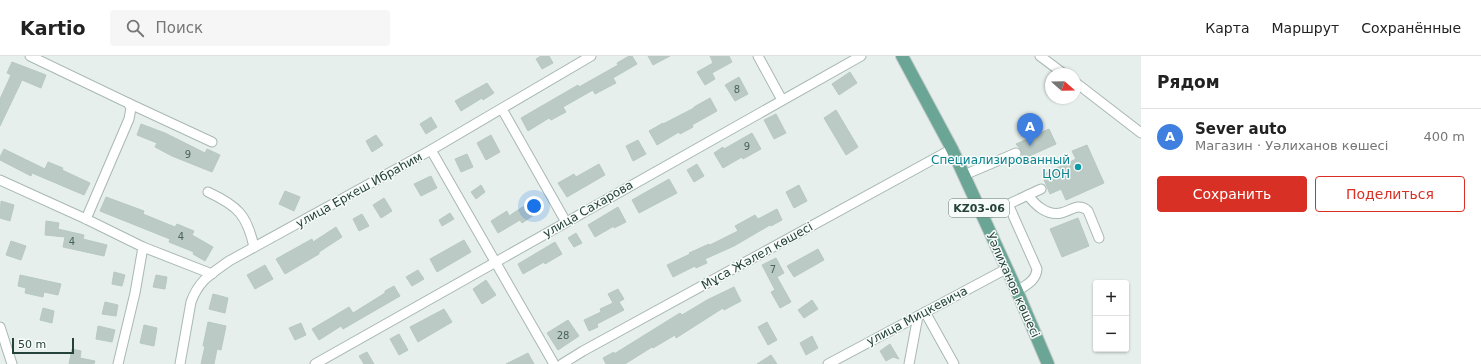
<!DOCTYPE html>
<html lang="ru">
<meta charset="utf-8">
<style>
:root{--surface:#fff;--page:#f6f6f6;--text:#222;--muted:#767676;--line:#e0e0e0;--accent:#d93025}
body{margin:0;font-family:"DejaVu Sans",sans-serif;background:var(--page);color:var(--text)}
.controls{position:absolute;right:12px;bottom:12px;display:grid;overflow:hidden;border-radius:4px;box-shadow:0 1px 3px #0004}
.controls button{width:36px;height:36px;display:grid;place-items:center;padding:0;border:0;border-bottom:1px solid var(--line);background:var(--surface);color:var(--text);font:20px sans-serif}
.compass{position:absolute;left:1045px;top:12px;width:36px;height:36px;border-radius:50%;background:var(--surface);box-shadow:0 1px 3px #0004;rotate:110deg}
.scale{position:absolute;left:12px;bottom:10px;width:62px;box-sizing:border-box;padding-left:4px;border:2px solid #24423a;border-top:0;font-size:11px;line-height:14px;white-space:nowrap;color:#24423a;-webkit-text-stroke:3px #f7fbf9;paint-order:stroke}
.you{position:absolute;left:534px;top:150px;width:14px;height:14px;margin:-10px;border:3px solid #fff;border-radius:50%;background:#1a73e8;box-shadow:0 0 0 6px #1a73e833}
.badge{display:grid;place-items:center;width:26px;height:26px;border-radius:50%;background:var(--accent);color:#fff;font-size:13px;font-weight:700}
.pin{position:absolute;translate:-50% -33px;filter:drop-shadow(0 1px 2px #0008)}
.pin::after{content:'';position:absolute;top:21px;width:14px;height:12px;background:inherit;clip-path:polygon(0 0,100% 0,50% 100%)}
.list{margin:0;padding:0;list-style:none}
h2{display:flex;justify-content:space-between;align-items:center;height:52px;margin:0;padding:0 16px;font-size:17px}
h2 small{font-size:13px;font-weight:400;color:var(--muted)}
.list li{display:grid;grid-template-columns:26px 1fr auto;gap:12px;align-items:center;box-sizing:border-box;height:56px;padding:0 16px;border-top:1px solid var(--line)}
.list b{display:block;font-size:15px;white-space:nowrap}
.list p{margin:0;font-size:13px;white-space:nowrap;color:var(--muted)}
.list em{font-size:13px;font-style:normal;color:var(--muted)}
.actions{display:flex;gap:8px;padding:12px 16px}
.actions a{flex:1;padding:9px 0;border:1px solid var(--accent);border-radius:4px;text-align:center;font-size:14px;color:var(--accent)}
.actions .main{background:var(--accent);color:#fff}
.icon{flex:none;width:22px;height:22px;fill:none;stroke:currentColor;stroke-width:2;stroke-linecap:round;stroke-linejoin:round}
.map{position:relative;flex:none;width:1141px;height:308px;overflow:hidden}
header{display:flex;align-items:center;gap:24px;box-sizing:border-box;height:56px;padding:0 20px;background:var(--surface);border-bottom:1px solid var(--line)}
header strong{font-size:19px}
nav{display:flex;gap:22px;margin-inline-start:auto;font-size:14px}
.search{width:280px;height:36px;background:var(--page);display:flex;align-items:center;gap:10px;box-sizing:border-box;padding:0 14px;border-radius:4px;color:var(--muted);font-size:15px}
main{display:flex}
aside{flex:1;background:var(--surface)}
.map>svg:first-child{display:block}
.building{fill:#bbcac4;stroke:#b8c9c2}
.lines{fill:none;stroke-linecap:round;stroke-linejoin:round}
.minor-casing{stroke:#a8b8b2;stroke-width:11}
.major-casing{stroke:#c2cac8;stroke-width:14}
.minor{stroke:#fff;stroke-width:9}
.major{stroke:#6aa596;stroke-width:12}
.culture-dot{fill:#0f9aa8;stroke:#f7fbf9;stroke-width:1.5}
.labels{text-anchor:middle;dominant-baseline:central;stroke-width:3;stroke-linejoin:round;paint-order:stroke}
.number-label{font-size:10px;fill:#4a645c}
.shield{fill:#f7fbf9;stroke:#637a73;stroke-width:1}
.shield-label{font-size:11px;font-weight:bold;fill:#24423a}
.culture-label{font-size:12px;fill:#0d838f;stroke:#f7fbf9;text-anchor:end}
.street-label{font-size:12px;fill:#24423a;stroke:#f7fbf9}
</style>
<header>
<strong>Kartio</strong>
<div class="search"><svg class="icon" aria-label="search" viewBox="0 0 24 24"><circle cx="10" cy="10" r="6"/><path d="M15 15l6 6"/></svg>Поиск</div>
<nav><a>Карта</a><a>Маршрут</a><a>Сохранённые</a></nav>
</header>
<main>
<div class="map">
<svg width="1141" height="308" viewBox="0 0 1141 308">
<rect width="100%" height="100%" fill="#e6efeb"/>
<g class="building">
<path d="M541,0H549L553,7L542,13L536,3Z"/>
<path d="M629,0H632L637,8L613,22L616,27L595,38L593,34L563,51L566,56L551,64L549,62L528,75L521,62L578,29L579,31L618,9L617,7Z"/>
<path d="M648,0H670L653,9Z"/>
<path d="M710,0H729L732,6L712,17L715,23L705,29L697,16L713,7Z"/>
<path d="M12,6L46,19L41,32L22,24L0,70V43L11,19L7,17Z"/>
<path d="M850,16L857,27L839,39L832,28Z"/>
<path d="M739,21L748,38L735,45L725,29Z"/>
<path d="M487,27L494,37L483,44L482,42L461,55L455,45Z"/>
<path d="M710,42L717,55L692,69L693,71L680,78L679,76L657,89L649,75L663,67V68L694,52V51Z"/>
<path d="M836,54L858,91L846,99L824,62Z"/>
<path d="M776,58L786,77L774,83L764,64Z"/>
<path d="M431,61L437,71L426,78L420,68Z"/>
<path d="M141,68L165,77L205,97L207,93L220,99L212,116L172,100L155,91L157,87L137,79Z"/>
<path d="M1049,73L1056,88L1023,103L1021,94L1016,88Z"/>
<path d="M752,77L761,93L743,103L742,101L723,112L714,97L723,91L724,93Z"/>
<path d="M376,79L383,89L372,96L366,85Z"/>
<path d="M491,79L500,96L486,104L477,87Z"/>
<path d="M638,84L646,98L633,105L626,90Z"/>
<path d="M1087,89L1104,127L1066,144L1061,133L1050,138L1042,119L1076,103L1072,95Z"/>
<path d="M4,93L45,113L48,106L63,112L62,114L90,127L84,139L32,117L31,120L0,104V101Z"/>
<path d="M467,98L473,111L461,116L455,103Z"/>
<path d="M599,108L605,119L567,141L558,127L574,118L576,121Z"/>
<path d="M697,108L704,120L694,126L687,114Z"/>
<path d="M431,120L437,132L421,140L414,128Z"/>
<path d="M669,123L677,137L639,157L632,144Z"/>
<path d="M481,129L485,136L476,143L471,136Z"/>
<path d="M799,129L807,145L794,152L786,136Z"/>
<path d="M285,135L300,141L294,155L279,148Z"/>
<path d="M106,141L144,155L143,158L175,171L177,168L194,175L192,179L213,191L205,205L193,198L194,196L169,186L170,183L100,155Z"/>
<path d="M384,142L392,155L381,162L373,149Z"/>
<path d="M1,145L14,149L10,165L0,162Z"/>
<path d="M530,146L537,157L522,167L520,164L498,177L491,165L507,155L509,160Z"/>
<path d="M618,151L626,166L614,172V170L595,181L588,169Z"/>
<path d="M777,153L782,164L771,170L770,169L734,190L705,203L707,207L696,212L695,210L673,221L667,209L690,198L689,197L709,188L710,189L738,175L735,170L755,159L758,163Z"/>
<path d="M450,157L454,163L442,170L439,164Z"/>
<path d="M362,158L369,170L359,175L353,163Z"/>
<path d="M1078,162L1089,190L1062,201L1050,173Z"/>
<path d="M46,165L59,167L58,173L84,179L83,183L107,189L104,200L63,191L65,181L45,179Z"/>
<path d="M336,171L342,181L319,196V198L285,218L276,203L312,183L313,186Z"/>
<path d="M576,177L582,187L574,191L568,182Z"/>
<path d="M464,184L471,196L437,216L430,203Z"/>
<path d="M11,185L26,190L21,204L6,199Z"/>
<path d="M555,186L562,198L545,208L544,206L523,218L518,208Z"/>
<path d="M818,193L824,204L794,221L787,210Z"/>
<path d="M776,202L784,217L777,221L791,246L780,252L771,236L775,234L762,209Z"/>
<path d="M265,209L273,223L255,233L247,219Z"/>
<path d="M418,214L424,223L412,230L406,221Z"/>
<path d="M114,216L125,219L122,230L112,228Z"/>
<path d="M20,219L61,228L58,239L44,236L43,241L25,237L26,232L18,230Z"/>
<path d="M156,219L167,221L165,233L153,231Z"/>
<path d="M486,224L496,239L482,248L473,233Z"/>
<path d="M394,230L400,240L343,273L341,270L319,284L312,273L349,251L353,257L385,237V235Z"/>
<path d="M734,231L741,245L724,254L723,252L676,282L675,279L653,292L652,291L625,308H606L603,302L614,296V298L680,257L682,259L707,244Z"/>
<path d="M618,233L624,243L619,246L624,254L597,268L598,271L589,275L584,264L601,256L600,253L613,247L608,238Z"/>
<path d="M213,238L228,242L225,257L209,253Z"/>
<path d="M812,244L818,253L804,262L798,254Z"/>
<path d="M105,246L118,249L116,260L102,258Z"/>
<path d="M43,252L54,255L52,267L40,264Z"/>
<path d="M444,253L452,266L418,286L410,271Z"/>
<path d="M568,264L579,280L558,294L547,277Z"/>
<path d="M208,266L226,270L221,294L217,293L214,308H201L205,290H203Z"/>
<path d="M767,266L777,284L768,289L758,271Z"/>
<path d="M301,267L306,279L295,284L289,272Z"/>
<path d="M144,269L157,272L154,290L140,287Z"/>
<path d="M98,270L115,274L112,286L96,283Z"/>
<path d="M399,278L408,294L399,299L390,283Z"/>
<path d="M812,280L818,292L806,299L800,287Z"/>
<path d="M890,288L899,303L893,301L886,305L880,295Z"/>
<path d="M72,293L81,295L80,302L95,305L94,308H69Z"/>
<path d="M367,296L374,308H364L359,300Z"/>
<path d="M528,297L534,308H506Z"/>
<path d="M771,299L777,308H757Z"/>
</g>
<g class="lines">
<defs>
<g id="minor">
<path d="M30,0L128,47L131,52L129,63L86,163"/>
<path d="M758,0L782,44"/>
<path d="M1040,0L1064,18"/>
<path d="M1075,26L1141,77"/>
<path d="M128,47L212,86"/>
<path d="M502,53L566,166"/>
<path d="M431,94L554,308"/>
<path d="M964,119L1016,97"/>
<path d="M0,124L86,163L143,191L212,218"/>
<path d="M208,136C238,150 247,159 254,191"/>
<path d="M1028,139C1035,149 1047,160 1061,157C1071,155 1078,146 1088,155L1099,182"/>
<path d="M1008,148L1037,213C1036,225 1026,229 1017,235"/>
<path d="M983,160L1041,133"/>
<path d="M925,256L954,308"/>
<path d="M0,271L12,308"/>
<path d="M118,308L135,237L143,191"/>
<path d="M180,308L191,246C199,224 211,218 229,205L431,94L591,0"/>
<path d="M315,308L861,0"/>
<path d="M562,308L583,295L952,93"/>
<path d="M828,308L1006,213"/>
<path d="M909,308L918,260"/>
</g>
<path id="major" d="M902,0L952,93L1017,235L1048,308"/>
</defs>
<use href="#minor" class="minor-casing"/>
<use href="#major" class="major-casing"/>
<use href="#minor" class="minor"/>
<use href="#major" class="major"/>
</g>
<circle class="culture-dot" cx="1078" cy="111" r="4"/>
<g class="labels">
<g class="number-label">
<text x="737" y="33">8</text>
<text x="747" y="90">9</text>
<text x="188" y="98">9</text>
<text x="181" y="180">4</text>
<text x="72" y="185">4</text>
<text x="773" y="213">7</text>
<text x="563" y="279">28</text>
</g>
<rect class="shield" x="949" y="143" width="60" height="18" rx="3"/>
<g class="shield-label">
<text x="979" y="152">KZ03-06</text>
</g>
<g class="culture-label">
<text x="1070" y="104">Специализированный<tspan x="1070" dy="14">ЦОН</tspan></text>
</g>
<g class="street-label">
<text transform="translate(359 134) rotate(-29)">улица Еркеш Ибраһим</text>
<text transform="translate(588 153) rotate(-30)">улица Сахарова</text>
<text transform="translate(757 200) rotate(-29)">Мұса Жәлел көшесі</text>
<text transform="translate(1013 229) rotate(66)">Уәлиханов көшесі</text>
<text transform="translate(917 260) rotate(-28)">улица Мицкевича</text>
</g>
</g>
</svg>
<div class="controls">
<button>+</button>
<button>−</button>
</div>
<svg class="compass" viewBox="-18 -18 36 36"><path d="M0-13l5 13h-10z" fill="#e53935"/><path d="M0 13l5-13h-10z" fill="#767676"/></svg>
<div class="scale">50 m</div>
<div class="you"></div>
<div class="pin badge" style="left:1030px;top:90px;background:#3f7fe0">A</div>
</div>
<aside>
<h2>Рядом<small></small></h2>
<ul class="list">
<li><span class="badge" style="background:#3f7fe0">A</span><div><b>Sever auto</b><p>Магазин · Уәлиханов көшесі</p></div><em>400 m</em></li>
</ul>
<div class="actions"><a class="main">Сохранить</a><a>Поделиться</a></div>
</aside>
</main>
